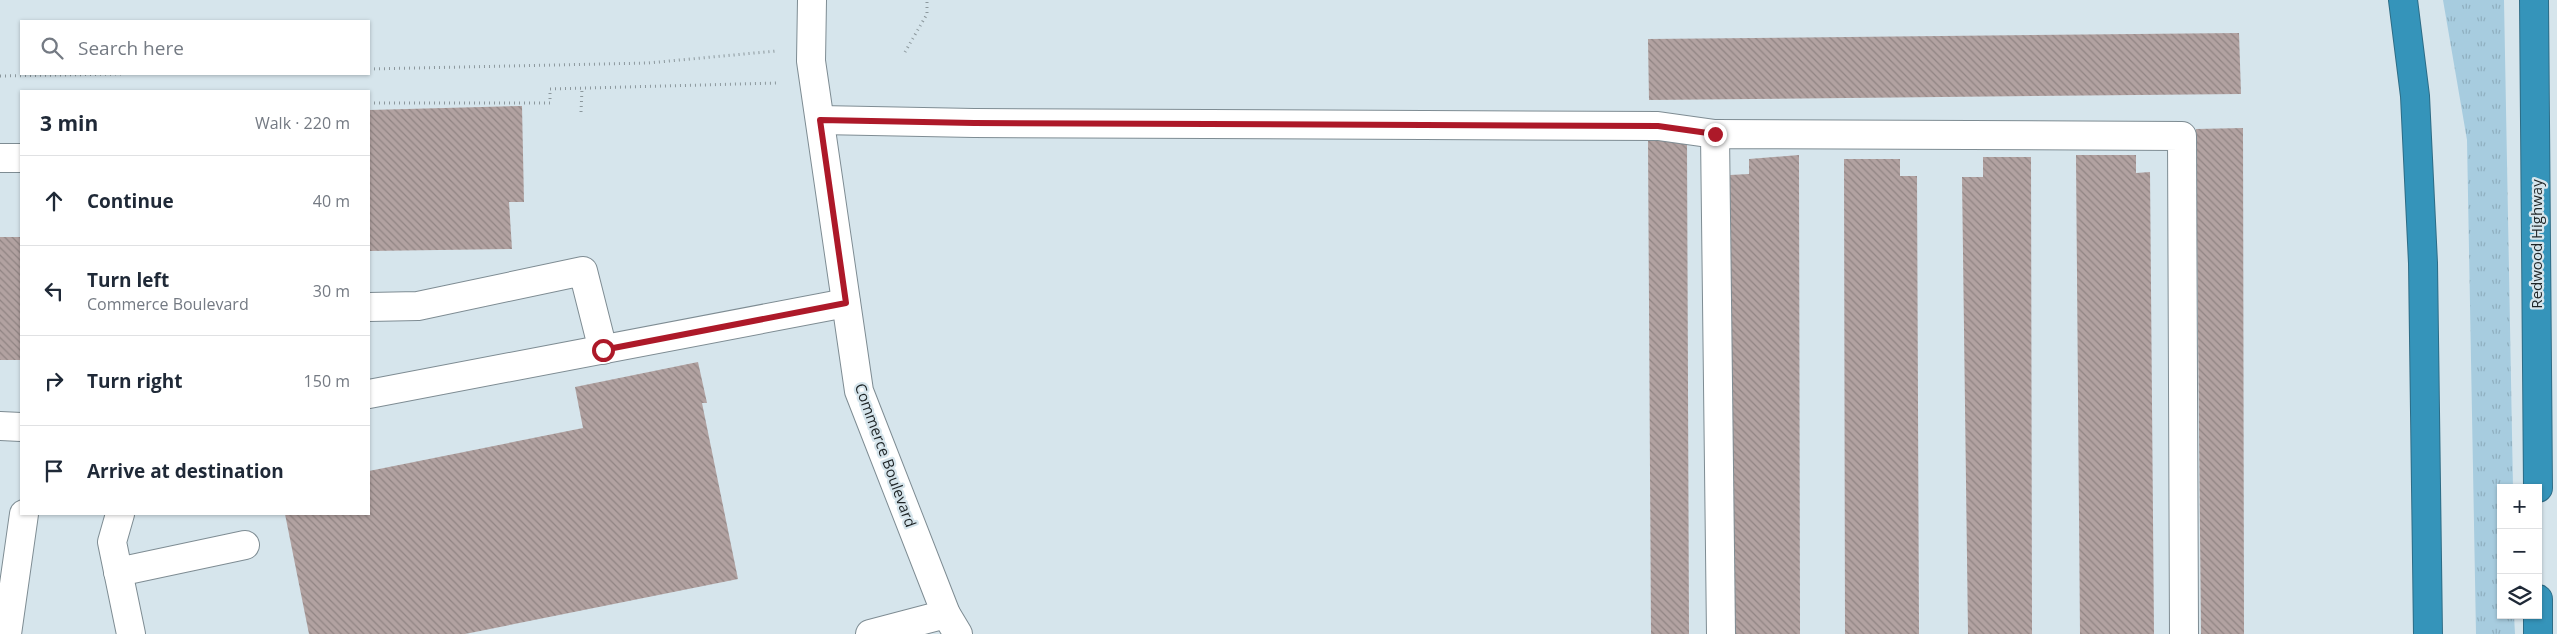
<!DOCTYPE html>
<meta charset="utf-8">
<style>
:root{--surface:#fff;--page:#f6f6f7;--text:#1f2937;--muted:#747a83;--line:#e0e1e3}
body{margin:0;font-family:"Open Sans",sans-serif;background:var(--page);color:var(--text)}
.controls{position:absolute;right:15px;bottom:15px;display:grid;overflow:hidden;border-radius:0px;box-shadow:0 1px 4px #0004}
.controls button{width:45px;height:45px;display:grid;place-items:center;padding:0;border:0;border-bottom:1px solid var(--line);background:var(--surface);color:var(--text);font:25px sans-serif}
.stop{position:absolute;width:15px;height:15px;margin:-11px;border:4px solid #ad1929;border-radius:50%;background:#fff}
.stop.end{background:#ad1929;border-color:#fff;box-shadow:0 1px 5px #0008}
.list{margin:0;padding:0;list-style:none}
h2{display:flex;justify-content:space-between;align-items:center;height:65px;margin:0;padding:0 20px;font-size:21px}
h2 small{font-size:16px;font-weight:400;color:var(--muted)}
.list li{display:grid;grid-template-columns:32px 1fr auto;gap:15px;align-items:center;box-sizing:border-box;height:90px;padding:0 20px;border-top:1px solid var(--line)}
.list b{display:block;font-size:19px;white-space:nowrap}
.list p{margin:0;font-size:16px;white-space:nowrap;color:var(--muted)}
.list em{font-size:16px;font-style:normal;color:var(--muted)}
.icon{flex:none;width:28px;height:28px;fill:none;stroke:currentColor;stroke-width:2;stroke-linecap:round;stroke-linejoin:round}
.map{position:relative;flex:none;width:2557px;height:634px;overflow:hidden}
.search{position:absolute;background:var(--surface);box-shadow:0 1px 4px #0004;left:20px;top:20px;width:350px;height:55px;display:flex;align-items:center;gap:12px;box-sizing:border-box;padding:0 18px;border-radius:0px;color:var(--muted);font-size:19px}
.panel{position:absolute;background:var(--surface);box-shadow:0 1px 4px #0004;left:20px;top:90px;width:350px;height:425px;border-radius:0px}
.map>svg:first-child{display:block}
.grass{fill:url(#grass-tufts)}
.building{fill:url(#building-back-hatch)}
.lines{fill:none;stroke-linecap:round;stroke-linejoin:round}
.minor-casing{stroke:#7e8c93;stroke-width:30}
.highway-casing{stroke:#2d6c86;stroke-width:30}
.path{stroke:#8c989d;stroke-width:3;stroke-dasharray:1 4;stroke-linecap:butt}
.minor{stroke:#fff;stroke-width:28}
.highway{stroke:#3594ba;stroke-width:28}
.route{stroke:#ad1929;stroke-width:6}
.labels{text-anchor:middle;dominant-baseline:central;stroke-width:4.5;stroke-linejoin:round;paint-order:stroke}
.street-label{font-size:15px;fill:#1d2325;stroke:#d6e5ec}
</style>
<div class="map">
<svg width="2557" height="634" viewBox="0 0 2557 634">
<defs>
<pattern id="grass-tufts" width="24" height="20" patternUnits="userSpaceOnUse" patternTransform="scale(1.25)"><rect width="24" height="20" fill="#a7ccdf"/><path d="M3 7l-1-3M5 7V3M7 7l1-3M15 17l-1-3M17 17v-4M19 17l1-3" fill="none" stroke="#8fafbf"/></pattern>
<pattern id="building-back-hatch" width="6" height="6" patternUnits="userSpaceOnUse" patternTransform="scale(1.25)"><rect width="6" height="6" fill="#b2a2a1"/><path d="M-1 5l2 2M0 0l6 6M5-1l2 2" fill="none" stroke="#908483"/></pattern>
</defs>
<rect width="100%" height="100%" fill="#d6e5ec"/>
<path class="grass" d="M2443,0H2504L2513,488H2501V615H2514L2515,634H2476L2467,140Z"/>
<g class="building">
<path d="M2239,33L2241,94L1649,100L1648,39Z"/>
<path d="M522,106L524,202H509L512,249L369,251V110Z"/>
<path d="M2243,128L2244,634H2201L2196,129Z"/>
<path d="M1648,140L1687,142L1689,634H1651Z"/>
<path d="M1799,155L1800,634H1732L1730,175L1749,174V159Z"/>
<path d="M2076,155H2136V173L2150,172L2154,634H2080Z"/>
<path d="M1983,157H2031L2032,634H1968L1962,177H1983Z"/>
<path d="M1844,159H1900V176H1917L1919,634H1845Z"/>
<rect x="0" y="237" width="21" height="123"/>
<path d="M698,362L707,403H702L738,579L465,634H309L285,514H369V471L583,428L575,387Z"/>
</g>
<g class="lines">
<defs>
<g id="minor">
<path d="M812,0L811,61L859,391L946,614L958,634"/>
<path d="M820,120L974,123L1658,126L1715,134"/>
<path d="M0,158H21"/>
<path d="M369,307L418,306L583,271L603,350"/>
<path d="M369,394L846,303"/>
<path d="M0,426L21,427"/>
<path d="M120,514L112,542L131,634"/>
<path d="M118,572L245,545"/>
<path d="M7,634L24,514"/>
<path d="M870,634L946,614"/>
<path d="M1721,634L1715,134L2182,136L2184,634"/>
</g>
<g id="highway">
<path d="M2403,0L2415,96L2423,263L2428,634"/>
<path d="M2534,0L2538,488"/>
<path d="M2538,599V634"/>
</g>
</defs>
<use href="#minor" class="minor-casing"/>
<use href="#highway" class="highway-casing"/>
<g class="path">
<path d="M905,52L927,14V0"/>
<path d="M369,69L648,63L776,51"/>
<path d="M0,76L122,74"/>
<path d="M369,103H550V89L777,83"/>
<path d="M581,112L582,89"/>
</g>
<use href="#minor" class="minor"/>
<use href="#highway" class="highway"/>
</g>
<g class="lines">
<path class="route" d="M603,350L846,303L820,120L974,123L1658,126L1715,134"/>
</g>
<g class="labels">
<g class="street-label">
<text transform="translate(2536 244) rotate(-90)">Redwood Highway</text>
<text transform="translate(886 455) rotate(70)">Commerce Boulevard</text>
</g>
</g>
</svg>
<div class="controls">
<button>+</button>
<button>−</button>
<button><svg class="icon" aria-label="layers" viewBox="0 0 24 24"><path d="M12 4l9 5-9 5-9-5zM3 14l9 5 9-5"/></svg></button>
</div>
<div class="stop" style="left:603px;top:350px"></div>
<div class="stop end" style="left:1715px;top:134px"></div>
<div class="search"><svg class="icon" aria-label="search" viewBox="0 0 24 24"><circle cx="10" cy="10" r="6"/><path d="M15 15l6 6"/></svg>Search here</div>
<section class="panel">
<h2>3 min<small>Walk · 220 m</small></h2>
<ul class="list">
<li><svg class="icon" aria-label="ahead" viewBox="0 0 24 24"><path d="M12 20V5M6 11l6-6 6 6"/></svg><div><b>Continue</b></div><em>40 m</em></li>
<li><svg class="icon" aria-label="left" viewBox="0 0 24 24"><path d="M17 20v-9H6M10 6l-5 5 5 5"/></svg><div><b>Turn left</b><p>Commerce Boulevard</p></div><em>30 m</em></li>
<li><svg class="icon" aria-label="right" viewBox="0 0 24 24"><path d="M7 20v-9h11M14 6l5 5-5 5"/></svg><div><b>Turn right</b></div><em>150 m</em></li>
<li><svg class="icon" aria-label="arrive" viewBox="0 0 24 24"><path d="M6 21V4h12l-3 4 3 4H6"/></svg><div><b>Arrive at destination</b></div></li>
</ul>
</section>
</div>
